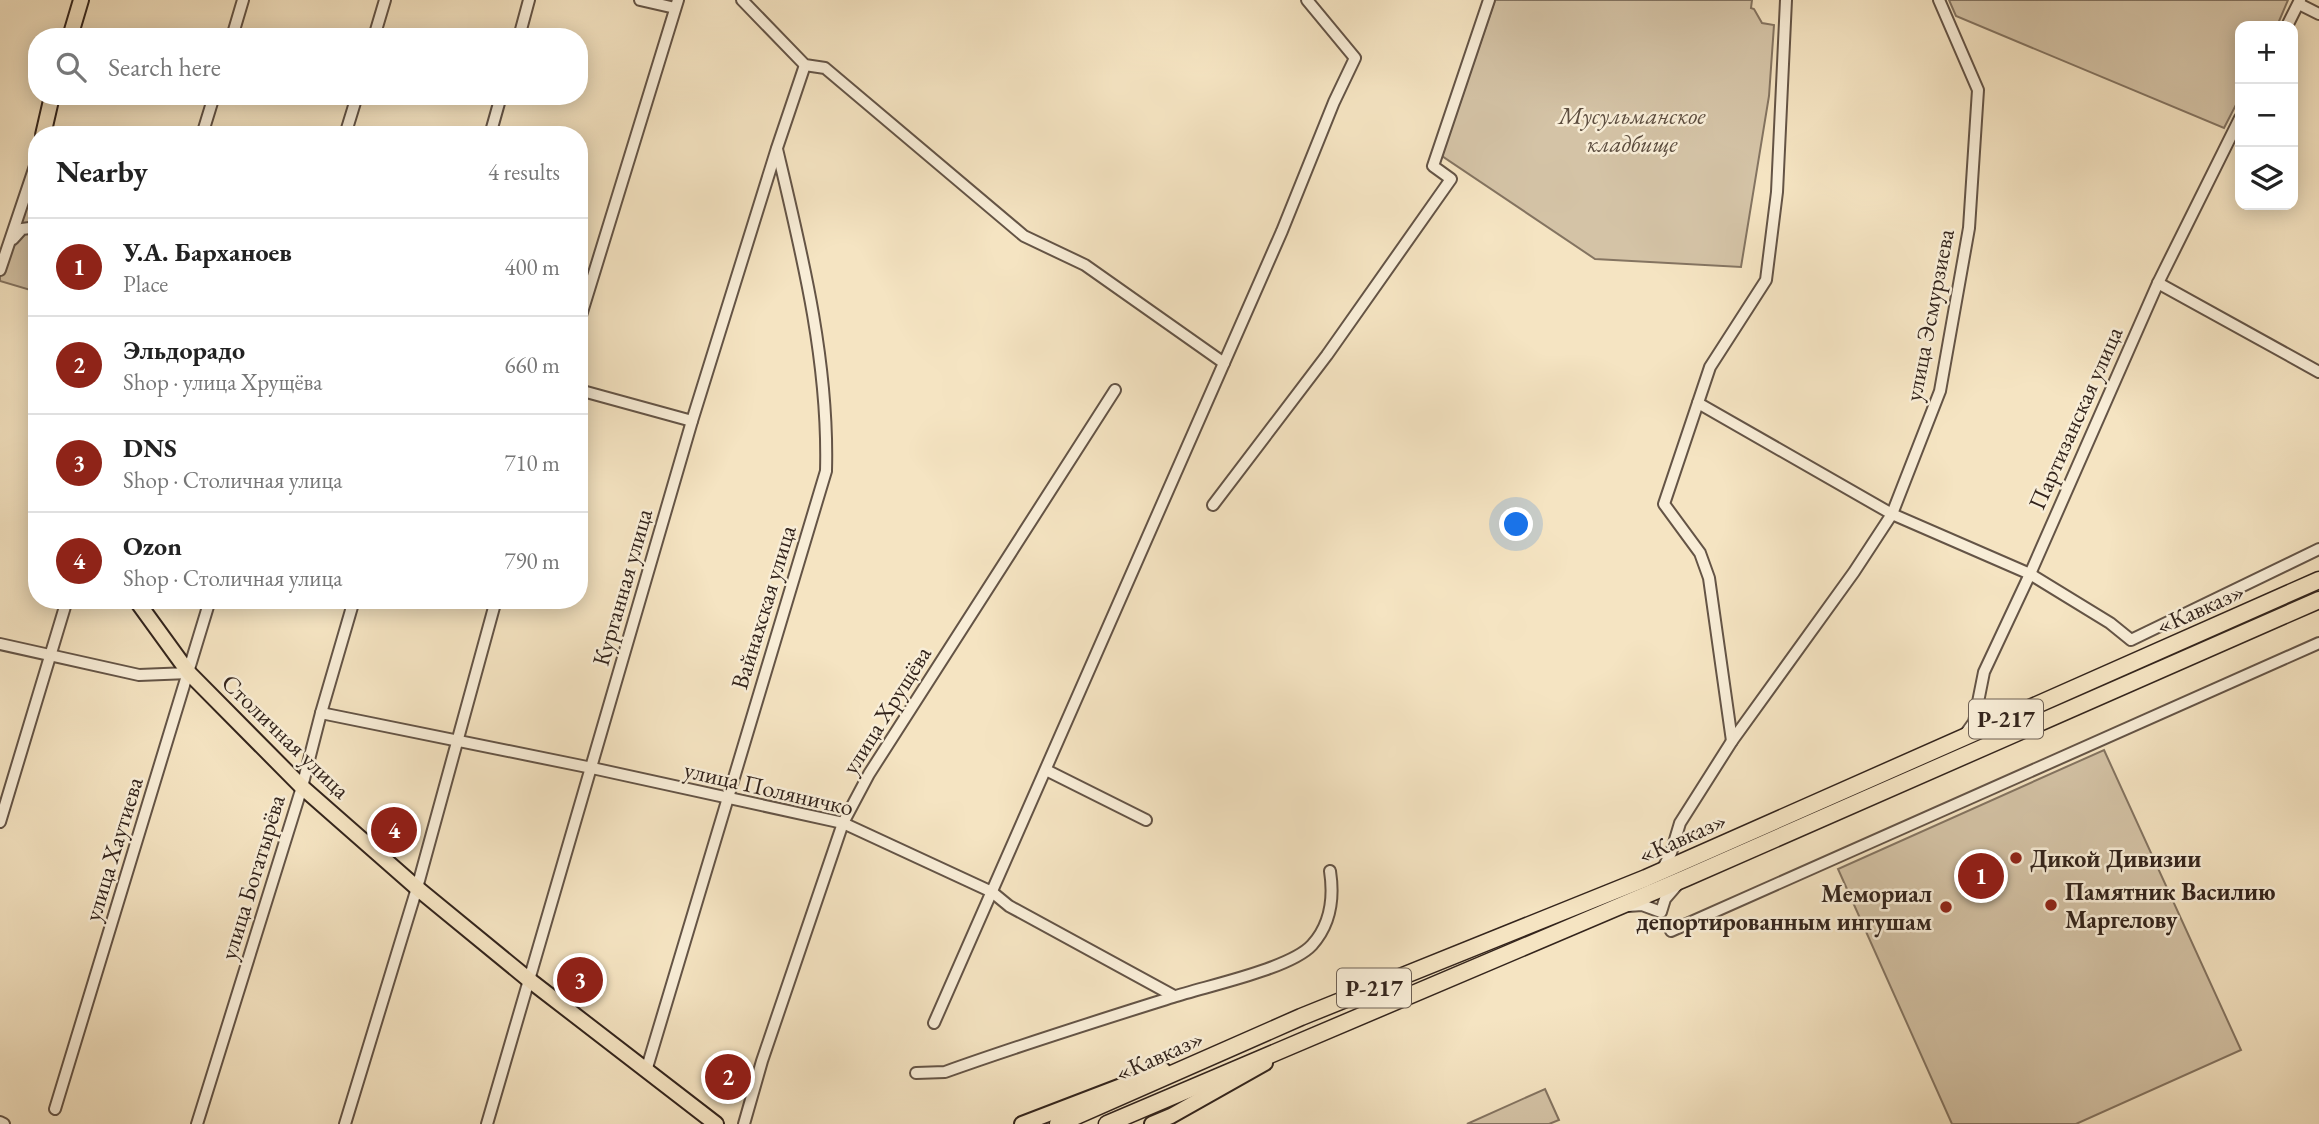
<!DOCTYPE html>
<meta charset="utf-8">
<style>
:root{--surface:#fff;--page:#f2f2f2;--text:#222;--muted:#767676;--line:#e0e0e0;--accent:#8f2418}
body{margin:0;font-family:"EB Garamond",serif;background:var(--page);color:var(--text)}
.controls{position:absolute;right:21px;top:21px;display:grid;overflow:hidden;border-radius:14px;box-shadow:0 4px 18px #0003}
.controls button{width:63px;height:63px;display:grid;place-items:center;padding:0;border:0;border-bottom:2px solid var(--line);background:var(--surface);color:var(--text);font:35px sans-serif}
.you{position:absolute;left:1517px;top:525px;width:24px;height:24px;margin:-18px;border:5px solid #fff;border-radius:50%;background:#1a73e8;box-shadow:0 0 0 10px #1a73e833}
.badge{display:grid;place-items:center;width:46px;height:46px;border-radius:50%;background:var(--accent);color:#fff;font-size:23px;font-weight:700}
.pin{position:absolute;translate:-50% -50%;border:4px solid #fff;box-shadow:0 2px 7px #0006}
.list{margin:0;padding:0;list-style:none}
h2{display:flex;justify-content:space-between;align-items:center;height:91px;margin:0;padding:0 28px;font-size:30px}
h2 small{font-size:23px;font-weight:400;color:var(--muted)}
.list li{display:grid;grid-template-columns:46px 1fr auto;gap:21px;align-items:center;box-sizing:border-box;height:98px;padding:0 28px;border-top:2px solid var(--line)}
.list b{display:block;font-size:26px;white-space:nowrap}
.list p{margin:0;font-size:23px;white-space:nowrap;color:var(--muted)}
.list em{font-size:23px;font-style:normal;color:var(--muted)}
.icon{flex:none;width:38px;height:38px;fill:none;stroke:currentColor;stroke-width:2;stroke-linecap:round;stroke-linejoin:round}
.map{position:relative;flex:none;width:2319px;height:1124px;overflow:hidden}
.search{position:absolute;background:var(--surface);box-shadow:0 4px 18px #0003;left:28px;top:28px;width:560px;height:77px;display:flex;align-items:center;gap:18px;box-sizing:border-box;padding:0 24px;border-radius:28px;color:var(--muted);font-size:26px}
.panel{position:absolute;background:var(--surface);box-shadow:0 4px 18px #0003;left:28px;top:126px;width:560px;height:483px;border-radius:28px}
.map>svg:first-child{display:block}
.green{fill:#d4c3a6;stroke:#847461;stroke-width:2}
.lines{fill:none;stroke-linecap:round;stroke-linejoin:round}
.minor-casing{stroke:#645446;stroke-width:14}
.major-casing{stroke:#33241c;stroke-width:18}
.highway-casing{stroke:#33241c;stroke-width:19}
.minor{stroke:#f8edd7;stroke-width:10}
.major{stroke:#f5e4c2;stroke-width:14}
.highway{stroke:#f5e4c2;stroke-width:16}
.poi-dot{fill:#8f2418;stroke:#f8edd7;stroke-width:2.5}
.labels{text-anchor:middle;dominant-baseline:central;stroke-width:5;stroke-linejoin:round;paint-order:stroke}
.shield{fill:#f8edd7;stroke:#6e6054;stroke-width:2}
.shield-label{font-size:23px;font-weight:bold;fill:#33241c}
.park-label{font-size:24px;font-style:italic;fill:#5b4c3e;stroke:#f8edd7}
.street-label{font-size:24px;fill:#33241c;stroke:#f8edd7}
.poi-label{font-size:24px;font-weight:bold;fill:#33241c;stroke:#f8edd7;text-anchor:start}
</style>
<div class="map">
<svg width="2319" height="1124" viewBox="0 0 2319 1124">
<rect width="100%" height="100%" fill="#f5e4c2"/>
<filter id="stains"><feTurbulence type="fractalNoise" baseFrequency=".00286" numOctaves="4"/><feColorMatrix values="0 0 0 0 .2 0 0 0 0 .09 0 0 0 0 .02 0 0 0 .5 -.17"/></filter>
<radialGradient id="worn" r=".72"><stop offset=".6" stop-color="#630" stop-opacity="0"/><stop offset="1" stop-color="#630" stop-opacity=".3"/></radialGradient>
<g class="green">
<path d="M1495,0H1752L1751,8L1754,9L1762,23L1774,25L1769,96L1741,267L1595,259L1442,156Z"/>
<path d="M1949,0H2288L2277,26H2240V97L2224,128L1956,16Z"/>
<path d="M37,160V292L0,281V270Z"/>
<path d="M2104,750L2241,1050L2076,1124H1952L1838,869Z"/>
<path d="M1545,1089L1559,1120L1549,1124H1467Z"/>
</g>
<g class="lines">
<defs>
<g id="minor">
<path d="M640,0L675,8"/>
<path d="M742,0L805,65L825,68L1024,236L1085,265L1224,363"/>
<path d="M2299,4L2319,14"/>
<path d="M2287,26L2300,0"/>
<path d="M232,37L243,0"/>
<path d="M374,37L385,0"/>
<path d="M519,37L529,0"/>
<path d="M202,135L214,96"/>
<path d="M345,135L357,96"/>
<path d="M490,135L501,96"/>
<path d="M13,239L22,229L37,227"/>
<path d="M0,270L37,160"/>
<path d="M2158,283L2319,372"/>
<path d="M579,322L678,0"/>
<path d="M579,390L692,421"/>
<path d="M1698,403L1892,514L2030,574L2110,623L2131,640L2319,549"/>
<path d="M1213,505L1327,355L1451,179L1433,166L1489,0"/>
<path d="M0,644L139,675L189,673"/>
<path d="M321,713L592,768L843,823L992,892L1009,906L1174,996"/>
<path d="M1964,736L1974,722L1984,672L2030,574L2158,283L2240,118"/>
<path d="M1732,741L1709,578L1700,553L1664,504L1710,367L1766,280L1777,192L1786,0"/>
<path d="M1046,770L1146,820"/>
<path d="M0,822L67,600"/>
<path d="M1662,870L1671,853L1680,823L1732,741L1854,572L1892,514L1940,391L1969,228L1978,90L1939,0"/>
<path d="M1628,906L1642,905L1661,912L1665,899L1678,884"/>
<path d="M1671,931L2319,643"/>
<path d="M934,1023L1282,231L1334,102L1355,58L1307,0"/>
<path d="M646,1071L826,471C829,362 802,254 777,149"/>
<path d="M916,1073L945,1072C1020,1045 1097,1021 1173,997C1206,986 1290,969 1312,945C1331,924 1334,897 1330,871"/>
<path d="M55,1109L210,600"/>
<path d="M0,1122L4,1124"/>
<path d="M197,1124L302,787L321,713L354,600"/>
<path d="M345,1124L417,888L496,600"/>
<path d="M487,1124L692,421L777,148L805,65"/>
<path d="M744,1124L762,1061L843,823L869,774L1115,390"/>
</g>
<g id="major">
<path d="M70,37L81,0"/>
<path d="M43,135L52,96"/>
<path d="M136,600L189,673L302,787L417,888L528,979L716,1124"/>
<path d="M1022,1124L1163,1070"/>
<path d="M1152,1124L1171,1116L1265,1063"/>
</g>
<g id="highway">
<path d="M1058,1124L1301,1017L1646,878L2319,580"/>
<path d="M1107,1124L1686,878L2319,600"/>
</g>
</defs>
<use href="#minor" class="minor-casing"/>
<use href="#major" class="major-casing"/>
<use href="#highway" class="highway-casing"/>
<use href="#minor" class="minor"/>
<use href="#major" class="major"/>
<use href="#highway" class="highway"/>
</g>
<g class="poi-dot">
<circle cx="2016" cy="858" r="7"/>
<circle cx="2051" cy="905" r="7"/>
<circle cx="1946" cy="907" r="7"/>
</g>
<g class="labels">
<g class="shield">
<rect x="1969" y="699.5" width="74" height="39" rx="5"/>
<rect x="1337" y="968.5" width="74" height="39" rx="5"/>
</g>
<g class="shield-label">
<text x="2006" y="719">Р-217</text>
<text x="1374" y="988">Р-217</text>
</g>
<g class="park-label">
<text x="1632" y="115">Мусульманское<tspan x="1632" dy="28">кладбище</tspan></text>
</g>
<g class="street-label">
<text transform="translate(1929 315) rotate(-79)">улица Эсмурзиева</text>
<text transform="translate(2075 418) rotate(-66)">Партизанская улица</text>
<text transform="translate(622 587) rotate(-74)">Курганная улица</text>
<text transform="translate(763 607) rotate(-73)">Вайнахская улица</text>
<text transform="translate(2200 608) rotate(-24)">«Кавказ»</text>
<text transform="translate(886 710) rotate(-58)">улица Хрущёва</text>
<text transform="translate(286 736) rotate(44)">Столичная улица</text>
<text transform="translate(769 788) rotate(13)">улица Поляничко</text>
<text transform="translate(1682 837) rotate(-24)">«Кавказ»</text>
<text transform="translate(113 849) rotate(-73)">улица Хаутиева</text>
<text transform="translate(252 877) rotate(-73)">улица Богатырёва</text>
<text transform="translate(1159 1055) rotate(-24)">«Кавказ»</text>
</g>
<g class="poi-label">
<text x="2030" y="858">Дикой Дивизии</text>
<text x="2065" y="891">Памятник Василию<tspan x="2065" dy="28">Маргелову</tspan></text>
<text x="1932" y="893" text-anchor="end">Мемориал<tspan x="1932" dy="28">депортированным ингушам</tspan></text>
</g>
</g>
<rect width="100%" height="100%" filter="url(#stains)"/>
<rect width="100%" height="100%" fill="url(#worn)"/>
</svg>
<div class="controls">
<button>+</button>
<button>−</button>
<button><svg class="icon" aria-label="layers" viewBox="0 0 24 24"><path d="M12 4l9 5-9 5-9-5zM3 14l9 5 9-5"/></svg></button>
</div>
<div class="you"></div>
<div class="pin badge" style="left:1981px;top:876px">1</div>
<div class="pin badge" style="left:728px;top:1077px">2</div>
<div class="pin badge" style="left:580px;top:980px">3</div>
<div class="pin badge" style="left:394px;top:830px">4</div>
<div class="search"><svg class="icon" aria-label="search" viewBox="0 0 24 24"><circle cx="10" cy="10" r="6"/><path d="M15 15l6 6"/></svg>Search here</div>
<section class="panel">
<h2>Nearby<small>4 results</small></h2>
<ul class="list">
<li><span class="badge">1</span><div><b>У.А. Барханоев</b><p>Place</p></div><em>400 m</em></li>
<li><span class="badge">2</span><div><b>Эльдорадо</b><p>Shop · улица Хрущёва</p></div><em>660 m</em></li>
<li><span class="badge">3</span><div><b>DNS</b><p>Shop · Столичная улица</p></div><em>710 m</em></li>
<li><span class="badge">4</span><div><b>Ozon</b><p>Shop · Столичная улица</p></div><em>790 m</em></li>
</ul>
</section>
</div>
